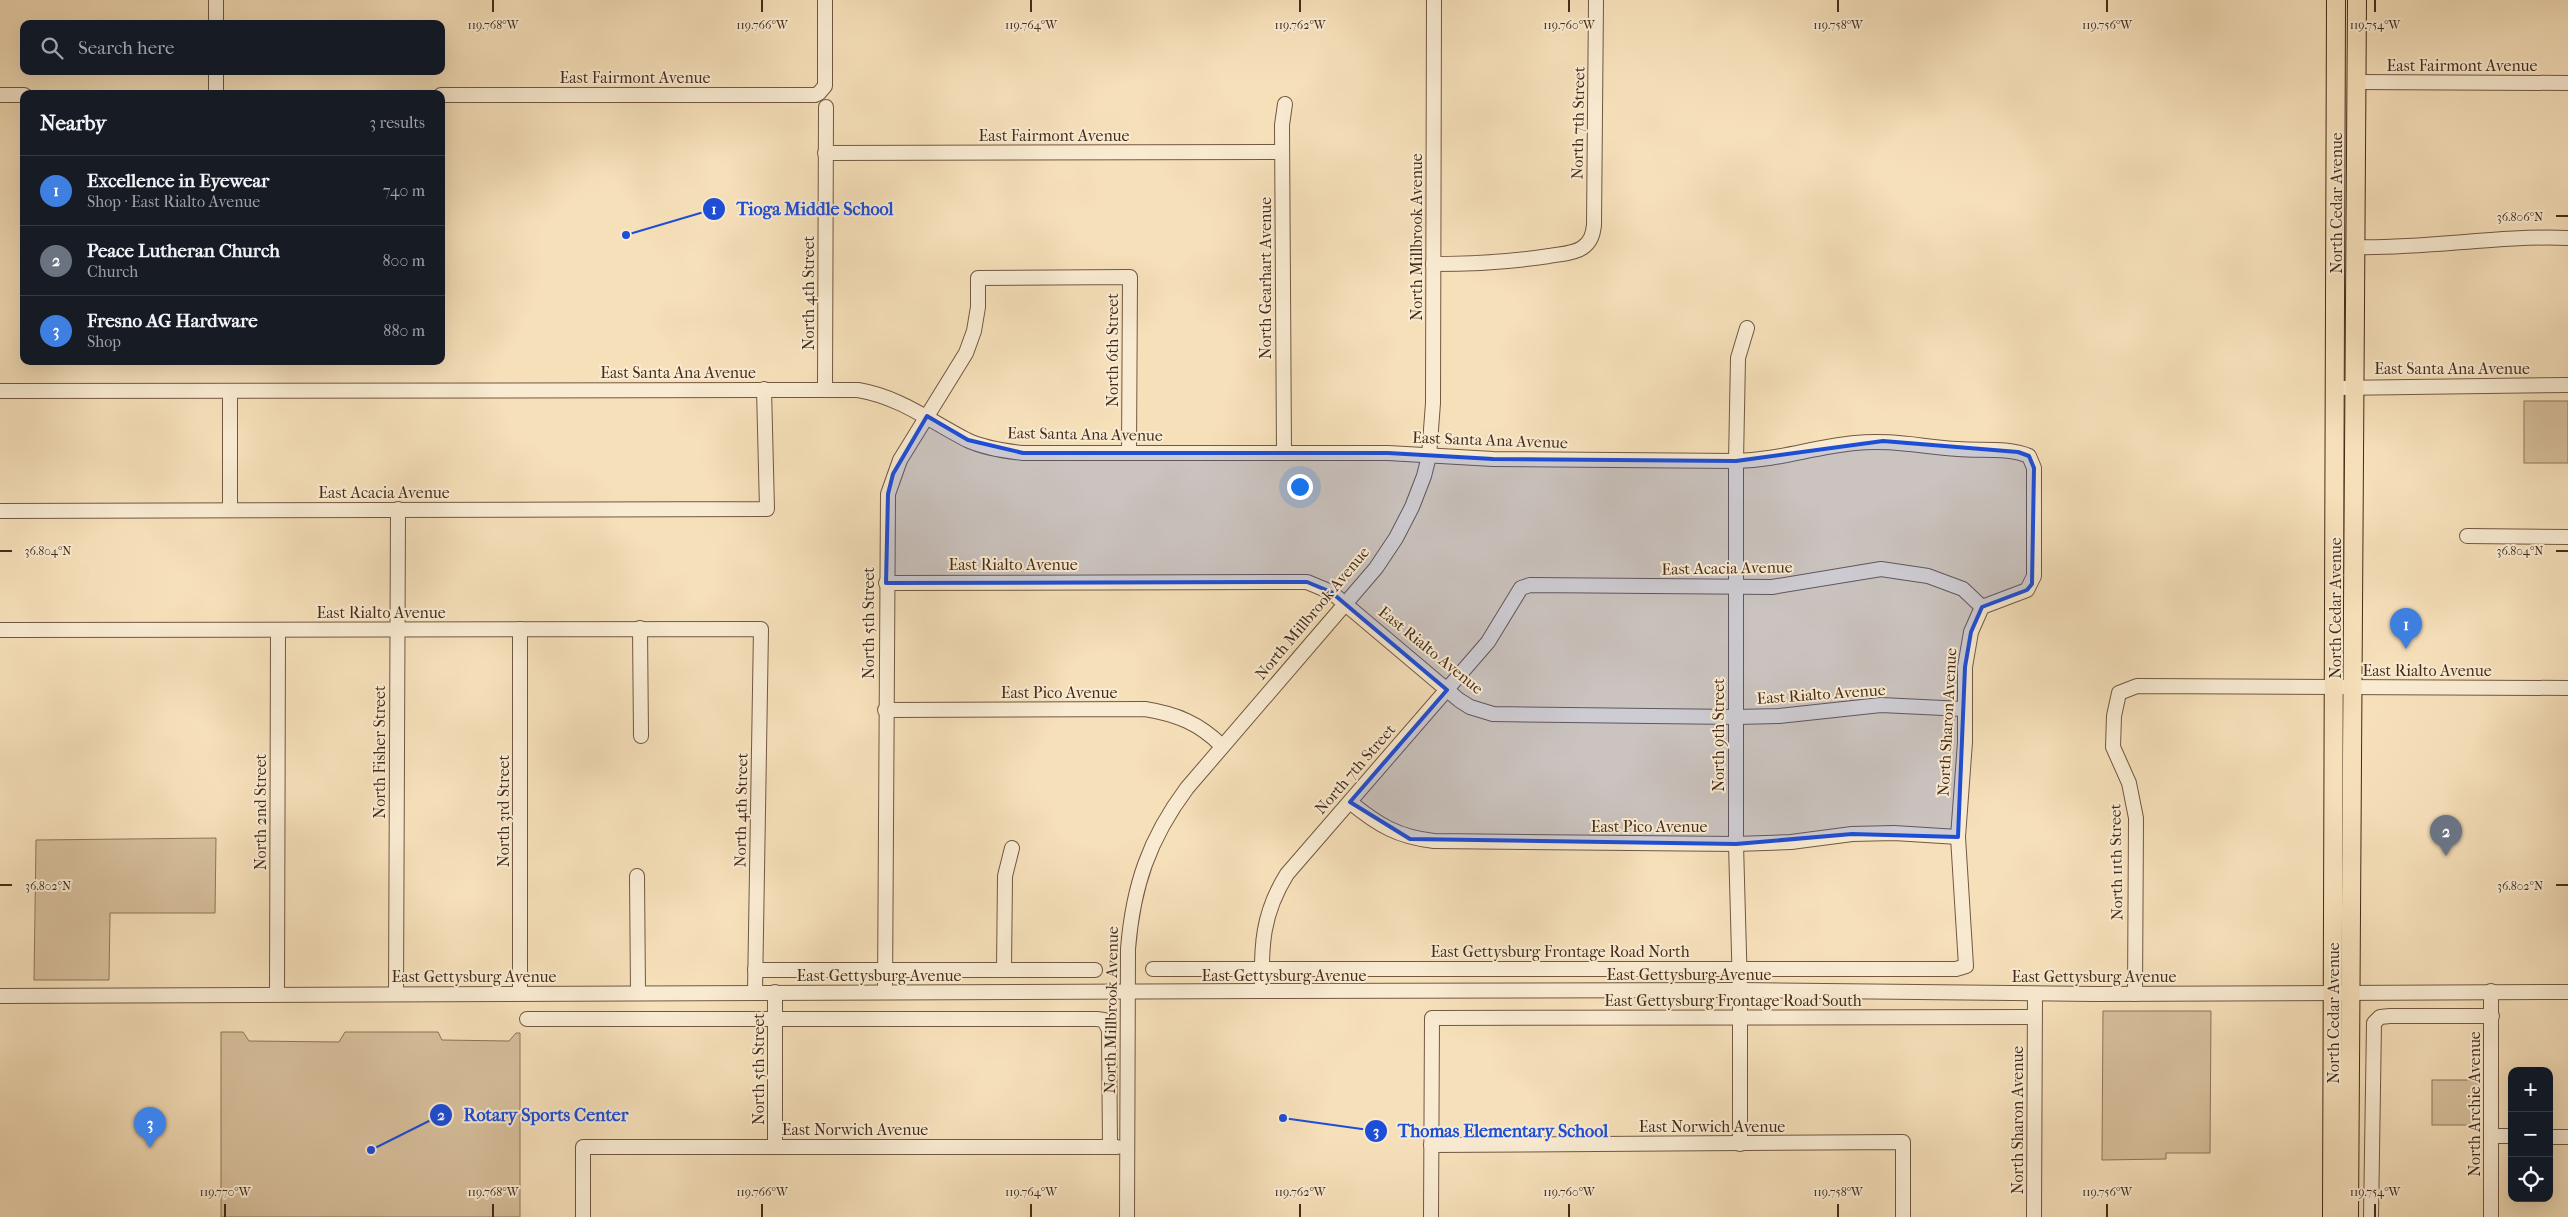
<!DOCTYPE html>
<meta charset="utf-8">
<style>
:root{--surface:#171b24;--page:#20242c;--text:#f1f3f6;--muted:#9ea1a6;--line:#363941;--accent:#c59692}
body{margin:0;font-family:"IM FELL French Canon",serif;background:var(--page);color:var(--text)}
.controls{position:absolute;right:15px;bottom:15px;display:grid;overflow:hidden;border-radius:10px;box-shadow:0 5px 20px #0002}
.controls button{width:45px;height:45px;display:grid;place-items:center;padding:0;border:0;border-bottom:1px solid var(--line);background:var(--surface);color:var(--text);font:25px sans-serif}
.you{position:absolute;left:1299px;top:486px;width:18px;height:18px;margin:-12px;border:4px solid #fff;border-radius:50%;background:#1a73e8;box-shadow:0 0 0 8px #1a73e833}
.badge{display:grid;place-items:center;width:32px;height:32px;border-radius:50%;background:var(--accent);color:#fff;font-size:16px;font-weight:700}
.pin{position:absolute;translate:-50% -41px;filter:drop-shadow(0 1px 2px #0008)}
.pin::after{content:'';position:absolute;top:26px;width:18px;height:15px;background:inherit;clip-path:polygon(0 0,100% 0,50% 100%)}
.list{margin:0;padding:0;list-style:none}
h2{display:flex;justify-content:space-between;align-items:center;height:65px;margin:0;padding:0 20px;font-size:21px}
h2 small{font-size:16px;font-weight:400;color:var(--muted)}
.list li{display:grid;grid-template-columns:32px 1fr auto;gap:15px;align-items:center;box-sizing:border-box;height:70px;padding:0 20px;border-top:1px solid var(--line)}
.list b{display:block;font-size:19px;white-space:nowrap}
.list p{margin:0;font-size:16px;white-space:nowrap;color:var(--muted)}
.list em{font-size:16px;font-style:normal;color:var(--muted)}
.icon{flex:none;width:28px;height:28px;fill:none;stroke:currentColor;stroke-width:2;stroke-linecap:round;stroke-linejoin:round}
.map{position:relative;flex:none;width:2568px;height:1217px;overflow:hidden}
.search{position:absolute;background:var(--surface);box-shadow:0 5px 20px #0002;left:20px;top:20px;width:425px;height:55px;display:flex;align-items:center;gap:12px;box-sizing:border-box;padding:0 18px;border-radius:10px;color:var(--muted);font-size:19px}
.panel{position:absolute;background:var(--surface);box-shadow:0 5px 20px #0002;left:20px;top:90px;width:425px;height:275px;border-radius:10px}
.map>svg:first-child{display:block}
.green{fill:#d8c19e;stroke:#8e765b}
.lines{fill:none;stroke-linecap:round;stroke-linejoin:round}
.minor-casing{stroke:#715840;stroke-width:16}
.major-casing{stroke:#452b18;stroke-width:20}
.minor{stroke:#f9ebd2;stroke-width:14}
.major{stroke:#f6e0ba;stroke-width:18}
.marked{fill:#1d4ed8;fill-opacity:0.2;stroke:#1d4ed8;stroke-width:4;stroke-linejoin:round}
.ticks{fill:none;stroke:#452b18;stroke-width:2}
.labels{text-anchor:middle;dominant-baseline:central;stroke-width:4;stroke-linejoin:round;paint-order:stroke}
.street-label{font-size:16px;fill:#452b18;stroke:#f9ebd2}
.ticks-label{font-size:12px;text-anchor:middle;fill:#452b18;stroke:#f9ebd2;stroke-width:4;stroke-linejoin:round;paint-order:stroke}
.leader{fill:none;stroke:#1d4ed8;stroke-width:2}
.callout-dot{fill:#1d4ed8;stroke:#f9ebd2;stroke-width:2}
.mark-label{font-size:15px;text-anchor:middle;font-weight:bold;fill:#fff}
.callout-label{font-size:18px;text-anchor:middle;font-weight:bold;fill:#1d4ed8;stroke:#f9ebd2;stroke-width:4;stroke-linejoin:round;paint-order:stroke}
</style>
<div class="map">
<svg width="2568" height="1217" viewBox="0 0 2568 1217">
<rect width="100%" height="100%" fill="#f6e0ba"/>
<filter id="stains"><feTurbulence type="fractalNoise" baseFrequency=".004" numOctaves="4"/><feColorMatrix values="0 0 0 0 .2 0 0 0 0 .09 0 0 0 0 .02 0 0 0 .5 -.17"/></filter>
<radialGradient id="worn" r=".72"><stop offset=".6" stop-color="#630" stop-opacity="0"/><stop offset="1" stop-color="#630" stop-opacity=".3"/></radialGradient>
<g class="green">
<rect x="2524" y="401" width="44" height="62"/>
<path d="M216,838L215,913H110L109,980H34L36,840Z"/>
<path d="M2103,1011H2211L2210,1153H2166V1159L2102,1160Z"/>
<path d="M221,1032H243L249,1041L339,1042L345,1032H438L442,1040L509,1041L516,1033H520V1217H221Z"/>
<rect x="2432" y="1080" width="47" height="45"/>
</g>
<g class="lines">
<defs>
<g id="minor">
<path d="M216,24V0"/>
<path d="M2356,82L2568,83"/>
<path d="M216,94V71"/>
<path d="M0,95H24"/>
<path d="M441,95H815L819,93L825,86V0"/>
<path d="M825,153L1282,152"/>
<path d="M2355,247C2427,249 2497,235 2568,238"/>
<path d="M1433,264C1473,264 1510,262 1549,256C1559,254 1573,254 1582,248C1591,242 1593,234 1594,225L1596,0"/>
<path d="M2336,388L2568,385"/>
<path d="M825,389L826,107"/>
<path d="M0,391L858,390C900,397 930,421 967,440C984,448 1004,451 1023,453H1388L1493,459L1736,461C1779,460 1813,447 1855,443C1890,439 1923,447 1958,449C1981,451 2007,447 2029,456L2034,468V576L2027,590L1982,607L1971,632L1965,667V742L1958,837L1966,966L1956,969H1153"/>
<path d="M230,391V510"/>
<path d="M1284,452L1282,125L1285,104"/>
<path d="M0,511L767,509L764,389"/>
<path d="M2467,536L2568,537"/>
<path d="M886,583L1307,582L1331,592L1459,700L1470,707L1493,714L1736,717L1779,716L1881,705L1964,709"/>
<path d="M640,628L641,736"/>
<path d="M0,630L761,629L755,992"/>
<path d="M885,710L1145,709C1176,714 1199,723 1222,746"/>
<path d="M1350,802C1378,825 1398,837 1434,841L1736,844L1791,842L1852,834L1894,833L1958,837"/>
<path d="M637,876L638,993"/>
<path d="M1004,969L1005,876L1012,848"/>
<path d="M755,970H1095"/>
<path d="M1262,991C1261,946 1262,914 1287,874L1488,642L1521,588L1530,585L1772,587L1881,569L1928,576L1963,589L1982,607"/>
<path d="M775,992V1147"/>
<path d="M885,992L888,494L900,460L966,353L974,331L978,307V278L1130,277L1129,453"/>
<path d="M520,993V629"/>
<path d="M277,994L278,630"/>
<path d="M396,994L398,509"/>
<path d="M2135,994L2136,818L2129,783L2113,747L2114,716L2119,693L2137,686L2568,688"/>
<path d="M0,996L1262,991L1740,990L2094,994L2568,992"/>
<path d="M527,1019H1097L1104,1020L1109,1030L1110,1147"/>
<path d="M2491,1136H2512"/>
<path d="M2549,1137H2568"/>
<path d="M1740,1144V990L1736,844V461L1738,358L1747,328"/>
<path d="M1431,1145L1903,1142V1217"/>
<path d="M583,1217V1147H1117"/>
<path d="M1127,1217L1128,949C1133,886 1149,839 1187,788L1376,568L1396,538L1412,507L1424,476L1429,456L1433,403L1434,0"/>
<path d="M1431,1217L1432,1018L2034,1017"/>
<path d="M2034,1217L2035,994"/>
<path d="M2371,1217L2374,1023L2380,1017L2390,1016H2492"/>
<path d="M2491,1217V991"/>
</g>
<g id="major">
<path d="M2332,1217L2336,0"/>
<path d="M2349,1217L2357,0"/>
</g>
</defs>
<use href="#minor" class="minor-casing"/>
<use href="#major" class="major-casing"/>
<use href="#minor" class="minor"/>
<use href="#major" class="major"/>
</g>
<path class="marked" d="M927,416L968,440L1023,453H1388L1493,459L1736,461L1883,441L2018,452L2029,456L2034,468L2032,584L2027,590L1982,607L1971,632L1965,667L1958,837L1852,834L1736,844L1410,839L1350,802L1447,690L1331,592L1307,582L886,583L888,494L893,474Z"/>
<path class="ticks" d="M493,0V12M762,0V12M1031,0V12M1300,0V12M1569,0V12M1838,0V12M2107,0V12M2375,0V12M2556,216H2568M0,551H12M2556,551H2568M0,885H12M2556,885H2568M225,1204V1217M493,1204V1217M762,1204V1217M1031,1204V1217M1300,1204V1217M1569,1204V1217M1838,1204V1217M2107,1204V1217M2375,1204V1217"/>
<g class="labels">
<g class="street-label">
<text x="2462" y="65">East Fairmont Avenue</text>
<text x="635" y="77">East Fairmont Avenue</text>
<text transform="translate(1578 123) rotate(-89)">North 7th Street</text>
<text x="1054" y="135">East Fairmont Avenue</text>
<text transform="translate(2336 203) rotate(-90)">North Cedar Avenue</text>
<text transform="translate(1416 237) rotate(-90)">North Millbrook Avenue</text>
<text transform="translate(1265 278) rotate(-90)">North Gearhart Avenue</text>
<text transform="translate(808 293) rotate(-90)">North 4th Street</text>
<text transform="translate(1112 350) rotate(-90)">North 6th Street</text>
<text x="2452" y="368">East Santa Ana Avenue</text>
<text x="678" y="372">East Santa Ana Avenue</text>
<text transform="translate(1085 434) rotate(1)">East Santa Ana Avenue</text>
<text transform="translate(1490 440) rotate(2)">East Santa Ana Avenue</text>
<text x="384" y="492">East Acacia Avenue</text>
<text x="1013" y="564">East Rialto Avenue</text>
<text transform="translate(1727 568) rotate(-1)">East Acacia Avenue</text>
<text transform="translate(2335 608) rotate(-90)">North Cedar Avenue</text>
<text x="381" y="612">East Rialto Avenue</text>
<text transform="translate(1312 613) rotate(-50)">North Millbrook Avenue</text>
<text transform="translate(868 623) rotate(-90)">North 5th Street</text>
<text transform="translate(1431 650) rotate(39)">East Rialto Avenue</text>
<text x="2427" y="670">East Rialto Avenue</text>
<text x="1059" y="692">East Pico Avenue</text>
<text transform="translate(1821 694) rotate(-4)">East Rialto Avenue</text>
<text transform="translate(1947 722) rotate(-87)">North Sharon Avenue</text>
<text transform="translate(1718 735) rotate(-90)">North 9th Street</text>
<text transform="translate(379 752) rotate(-90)">North Fisher Street</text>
<text transform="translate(1355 769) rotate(-49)">North 7th Street</text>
<text transform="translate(741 810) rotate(-89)">North 4th Street</text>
<text transform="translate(503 811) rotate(-90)">North 3rd Street</text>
<text transform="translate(260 812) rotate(-90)">North 2nd Street</text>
<text x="1649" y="826">East Pico Avenue</text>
<text transform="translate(2116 862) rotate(-91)">North 11th Street</text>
<text x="1560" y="951">East Gettysburg Frontage Road North</text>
<text x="1689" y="974">East Gettysburg Avenue</text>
<text x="879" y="975">East Gettysburg Avenue</text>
<text x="1284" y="975">East Gettysburg Avenue</text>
<text x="474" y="976">East Gettysburg Avenue</text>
<text x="2094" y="976">East Gettysburg Avenue</text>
<text x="1733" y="1000">East Gettysburg Frontage Road South</text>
<text transform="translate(1111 1010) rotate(-89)">North Millbrook Avenue</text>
<text transform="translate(2333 1013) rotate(-90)">North Cedar Avenue</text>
<text transform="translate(758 1069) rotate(-90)">North 5th Street</text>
<text transform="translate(2474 1104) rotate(-90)">North Archie Avenue</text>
<text transform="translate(2017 1120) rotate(-90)">North Sharon Avenue</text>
<text x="1712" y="1126">East Norwich Avenue</text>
<text x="855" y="1129">East Norwich Avenue</text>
</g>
</g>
<g class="ticks-label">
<text x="493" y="29">119.768°W</text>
<text x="762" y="29">119.766°W</text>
<text x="1031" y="29">119.764°W</text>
<text x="1300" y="29">119.762°W</text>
<text x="1569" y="29">119.760°W</text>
<text x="1838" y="29">119.758°W</text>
<text x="2107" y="29">119.756°W</text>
<text x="2375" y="29">119.754°W</text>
<text x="2520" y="221">36.806°N</text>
<text x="48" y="555">36.804°N</text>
<text x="2520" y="555">36.804°N</text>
<text x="48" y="890">36.802°N</text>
<text x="2520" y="890">36.802°N</text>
<text x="225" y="1196">119.770°W</text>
<text x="493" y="1196">119.768°W</text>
<text x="762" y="1196">119.766°W</text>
<text x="1031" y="1196">119.764°W</text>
<text x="1300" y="1196">119.762°W</text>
<text x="1569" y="1196">119.760°W</text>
<text x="1838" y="1196">119.758°W</text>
<text x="2107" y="1196">119.756°W</text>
<text x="2375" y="1196">119.754°W</text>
</g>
<path class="leader" d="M626 235L714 209M371 1150L441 1115M1283 1118L1376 1131"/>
<g class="callout-dot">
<circle cx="626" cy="235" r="5"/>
<circle cx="371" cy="1150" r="5"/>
<circle cx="1283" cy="1118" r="5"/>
<circle cx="714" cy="209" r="12"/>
<circle cx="441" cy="1115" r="12"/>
<circle cx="1376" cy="1131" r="12"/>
</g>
<g class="mark-label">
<text x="714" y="214">1</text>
<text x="441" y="1120">2</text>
<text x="1376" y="1136">3</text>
</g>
<g class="callout-label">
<text x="815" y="215">Tioga Middle School</text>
<text x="546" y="1121">Rotary Sports Center</text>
<text x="1503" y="1137">Thomas Elementary School</text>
</g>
<rect width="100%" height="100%" filter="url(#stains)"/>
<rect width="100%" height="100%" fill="url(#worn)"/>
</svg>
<div class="controls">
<button>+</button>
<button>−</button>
<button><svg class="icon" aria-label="locate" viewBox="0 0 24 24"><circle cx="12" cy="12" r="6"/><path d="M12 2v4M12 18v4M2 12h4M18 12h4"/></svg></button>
</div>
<div class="you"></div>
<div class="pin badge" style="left:2406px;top:649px;background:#3f7fe0">1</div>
<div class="pin badge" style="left:2446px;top:856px;background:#6b7280">2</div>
<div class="pin badge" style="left:150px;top:1148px;background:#3f7fe0">3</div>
<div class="search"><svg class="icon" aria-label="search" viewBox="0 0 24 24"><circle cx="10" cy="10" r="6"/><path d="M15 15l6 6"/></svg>Search here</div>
<section class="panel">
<h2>Nearby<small>3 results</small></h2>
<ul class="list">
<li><span class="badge" style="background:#3f7fe0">1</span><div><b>Excellence in Eyewear</b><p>Shop · East Rialto Avenue</p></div><em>740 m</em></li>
<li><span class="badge" style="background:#6b7280">2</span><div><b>Peace Lutheran Church</b><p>Church</p></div><em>800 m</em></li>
<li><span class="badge" style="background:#3f7fe0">3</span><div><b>Fresno AG Hardware</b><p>Shop</p></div><em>880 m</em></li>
</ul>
</section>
</div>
